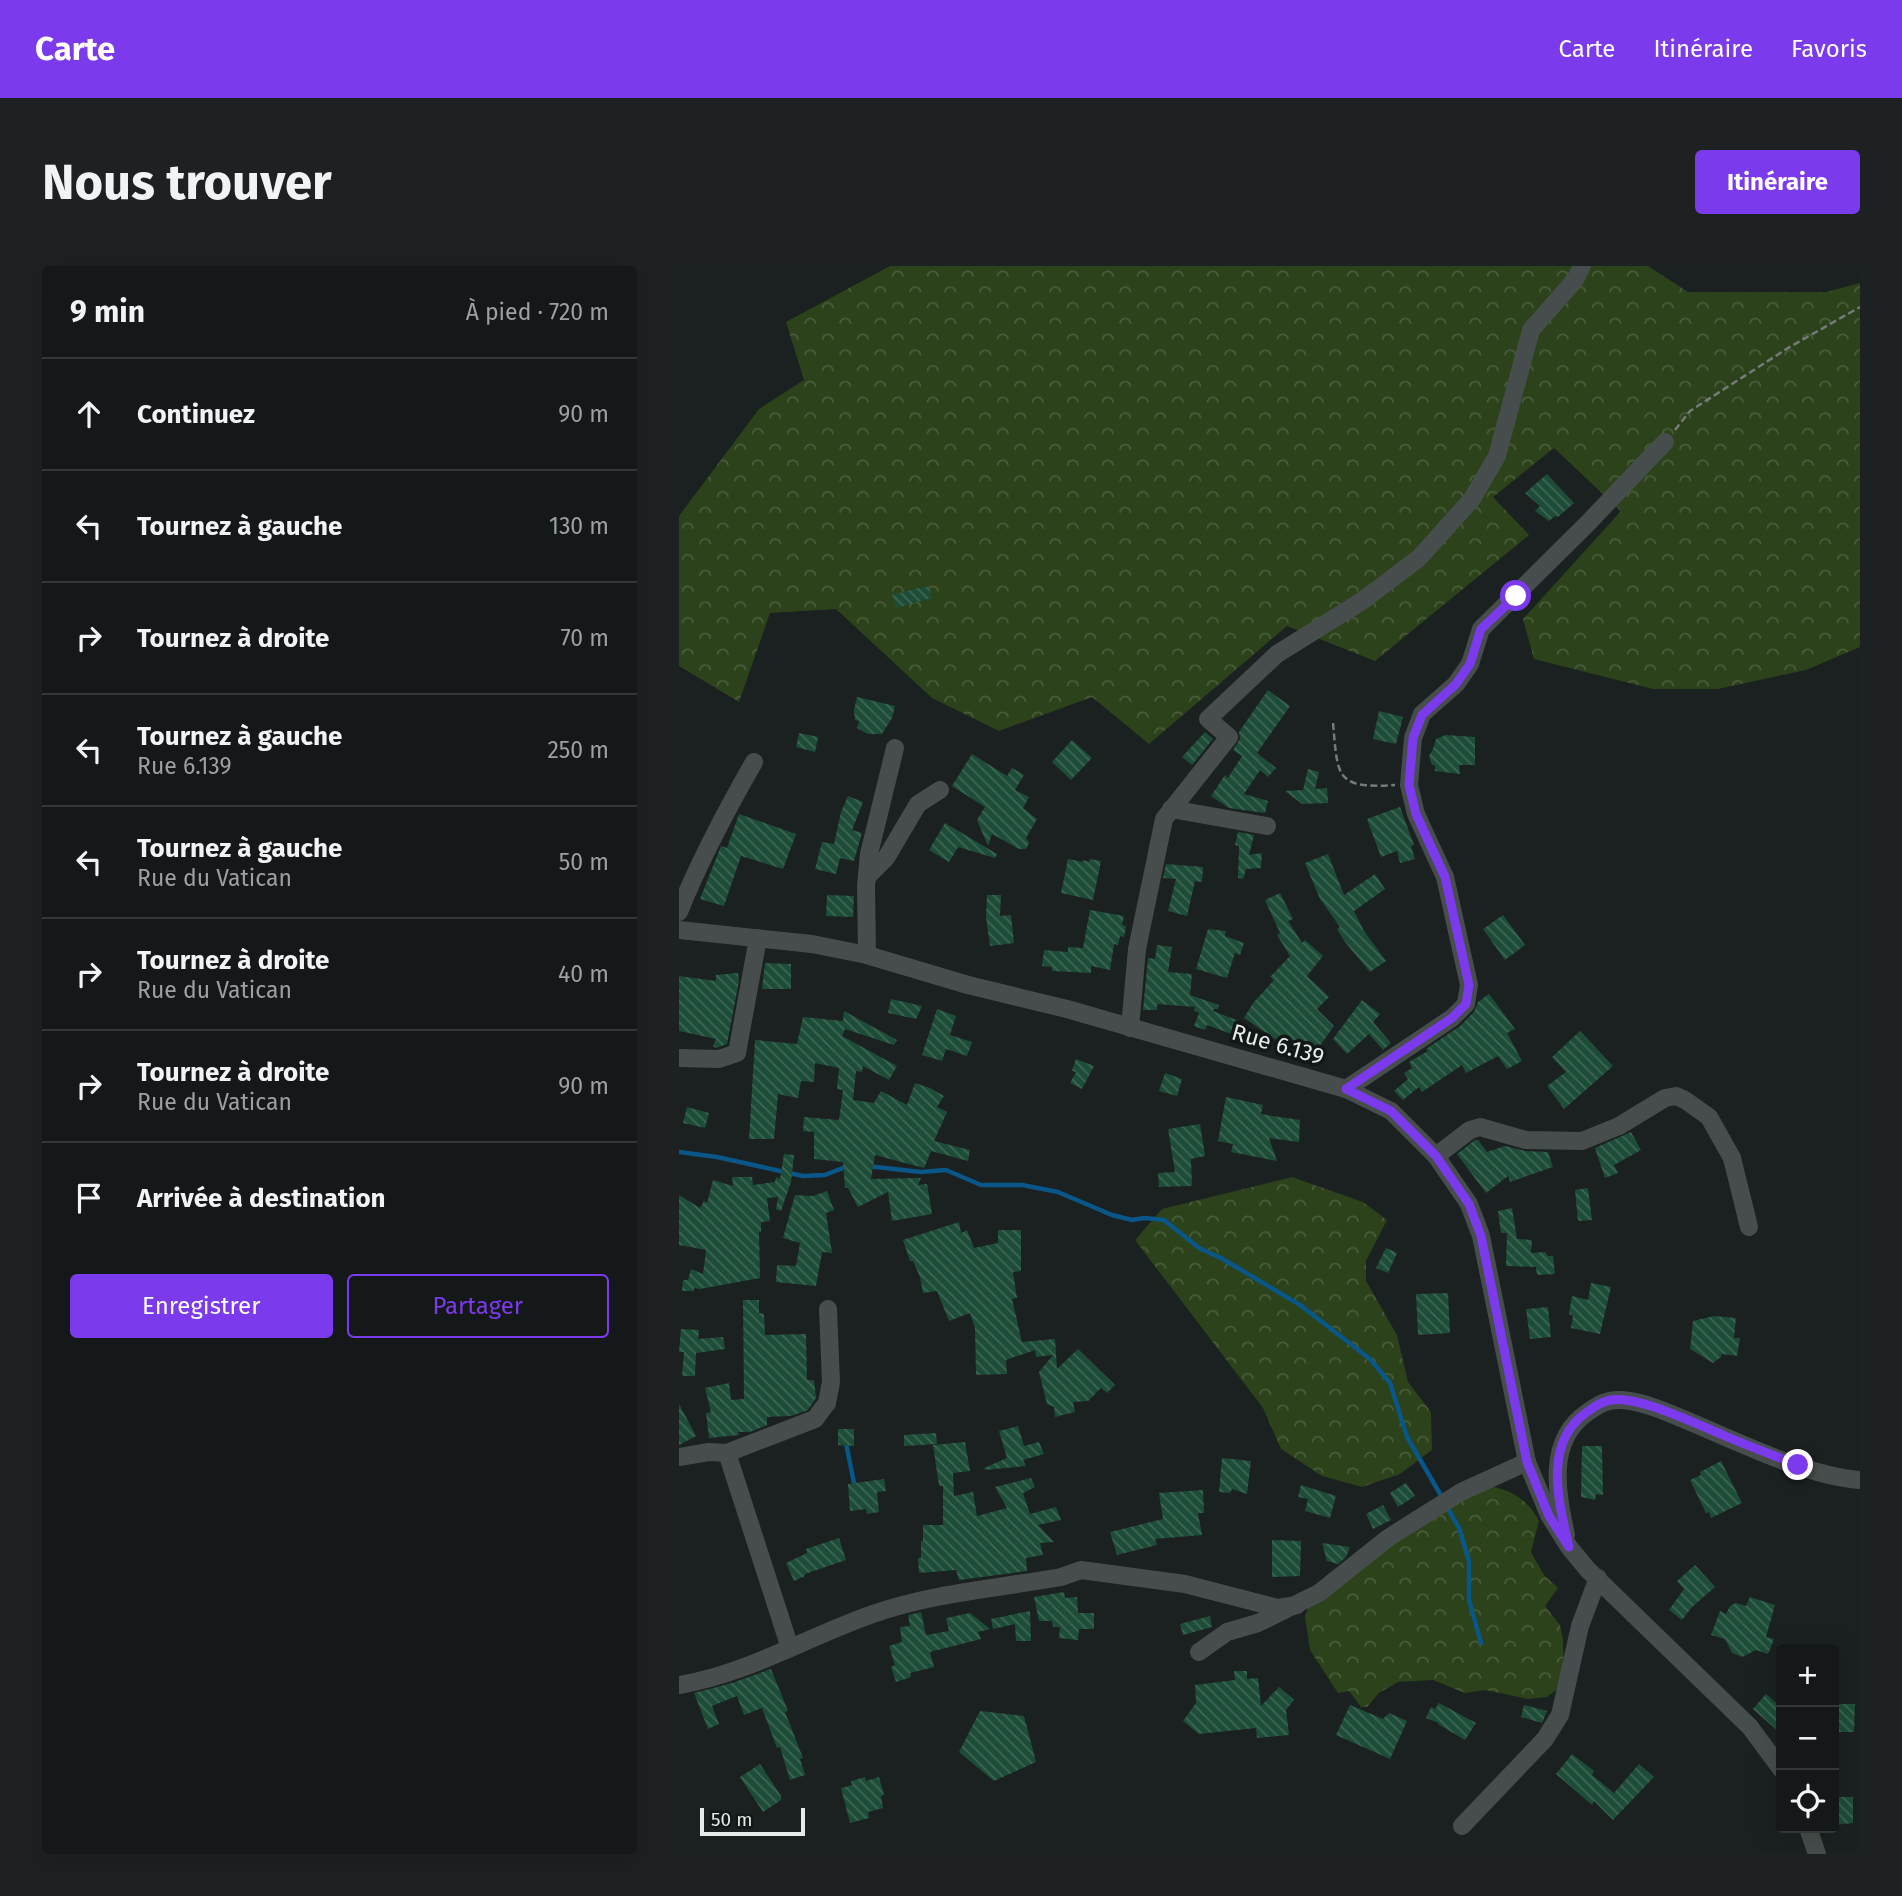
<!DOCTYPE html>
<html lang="fr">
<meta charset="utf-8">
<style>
:root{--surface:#141818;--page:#1d2121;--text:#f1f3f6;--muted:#9da0a2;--line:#333737;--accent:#7c3aed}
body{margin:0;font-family:"Fira Sans",sans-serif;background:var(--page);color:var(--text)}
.controls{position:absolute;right:21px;bottom:21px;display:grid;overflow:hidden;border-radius:7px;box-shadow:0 7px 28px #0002}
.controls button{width:63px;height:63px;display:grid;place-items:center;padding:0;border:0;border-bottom:2px solid var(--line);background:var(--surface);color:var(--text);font:35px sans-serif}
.scale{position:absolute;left:21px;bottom:18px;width:105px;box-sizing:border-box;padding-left:7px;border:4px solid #e6eae9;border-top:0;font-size:19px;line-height:24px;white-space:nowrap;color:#e6eae9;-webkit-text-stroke:5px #121717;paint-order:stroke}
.stop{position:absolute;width:21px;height:21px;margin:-16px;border:5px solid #7c3aed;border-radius:50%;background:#fff}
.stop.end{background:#7c3aed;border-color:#fff;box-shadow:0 2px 7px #0008}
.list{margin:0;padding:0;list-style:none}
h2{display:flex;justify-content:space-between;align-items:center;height:91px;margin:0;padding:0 28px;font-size:30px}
h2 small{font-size:23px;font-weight:400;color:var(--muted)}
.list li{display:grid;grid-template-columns:46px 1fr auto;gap:21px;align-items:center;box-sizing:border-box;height:112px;padding:0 28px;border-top:2px solid var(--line)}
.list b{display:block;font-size:26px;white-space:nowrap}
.list p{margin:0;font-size:23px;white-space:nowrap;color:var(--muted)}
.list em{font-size:23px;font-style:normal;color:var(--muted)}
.actions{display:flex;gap:14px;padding:21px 28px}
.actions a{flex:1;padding:16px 0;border:2px solid var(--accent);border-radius:7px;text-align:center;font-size:24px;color:var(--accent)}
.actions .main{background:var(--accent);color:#fff}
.icon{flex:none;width:38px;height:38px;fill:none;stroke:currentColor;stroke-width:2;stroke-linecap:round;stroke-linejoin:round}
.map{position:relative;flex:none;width:1181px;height:1588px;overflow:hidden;border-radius:7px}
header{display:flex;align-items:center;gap:42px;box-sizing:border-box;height:98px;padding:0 35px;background:var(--accent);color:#fff}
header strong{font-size:33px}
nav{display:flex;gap:38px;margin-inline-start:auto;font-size:24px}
.intro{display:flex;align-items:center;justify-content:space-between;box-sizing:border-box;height:168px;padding:0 42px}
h1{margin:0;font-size:49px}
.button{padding:18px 32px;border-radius:7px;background:var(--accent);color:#fff;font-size:24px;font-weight:700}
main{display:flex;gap:42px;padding:0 42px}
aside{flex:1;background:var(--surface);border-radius:7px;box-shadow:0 7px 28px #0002}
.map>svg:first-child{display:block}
.forest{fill:url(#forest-crowns)}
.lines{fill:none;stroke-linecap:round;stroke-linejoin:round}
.stream{stroke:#095689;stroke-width:4.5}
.building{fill:url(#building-back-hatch)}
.path{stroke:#767a7a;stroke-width:2.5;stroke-dasharray:7 3.5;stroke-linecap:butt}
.minor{stroke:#474d4c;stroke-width:18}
.route{stroke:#7c3aed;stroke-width:9}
.labels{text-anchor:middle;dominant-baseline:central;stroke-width:7;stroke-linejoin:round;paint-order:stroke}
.street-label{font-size:23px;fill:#e6eae9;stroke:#121717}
</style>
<header>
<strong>Carte</strong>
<nav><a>Carte</a><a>Itinéraire</a><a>Favoris</a></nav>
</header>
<div class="intro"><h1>Nous trouver</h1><a class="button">Itinéraire</a></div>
<main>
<aside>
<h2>9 min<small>À pied · 720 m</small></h2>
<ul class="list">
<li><svg class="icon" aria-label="ahead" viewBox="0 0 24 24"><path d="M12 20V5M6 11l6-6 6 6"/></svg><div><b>Continuez</b></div><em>90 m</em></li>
<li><svg class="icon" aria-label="left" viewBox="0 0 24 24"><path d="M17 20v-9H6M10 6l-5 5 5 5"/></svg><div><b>Tournez à gauche</b></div><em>130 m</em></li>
<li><svg class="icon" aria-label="right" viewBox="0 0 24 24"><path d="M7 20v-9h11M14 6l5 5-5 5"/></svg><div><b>Tournez à droite</b></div><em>70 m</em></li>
<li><svg class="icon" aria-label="left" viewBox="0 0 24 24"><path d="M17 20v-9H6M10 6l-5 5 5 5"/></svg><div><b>Tournez à gauche</b><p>Rue 6.139</p></div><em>250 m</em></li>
<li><svg class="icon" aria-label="left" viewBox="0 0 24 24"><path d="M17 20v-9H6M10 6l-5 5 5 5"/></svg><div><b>Tournez à gauche</b><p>Rue du Vatican</p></div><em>50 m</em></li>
<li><svg class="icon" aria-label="right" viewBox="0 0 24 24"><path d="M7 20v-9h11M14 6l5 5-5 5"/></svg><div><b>Tournez à droite</b><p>Rue du Vatican</p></div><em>40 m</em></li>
<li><svg class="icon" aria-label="right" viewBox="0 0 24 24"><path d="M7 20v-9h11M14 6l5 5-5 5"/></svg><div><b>Tournez à droite</b><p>Rue du Vatican</p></div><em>90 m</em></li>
<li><svg class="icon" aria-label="arrive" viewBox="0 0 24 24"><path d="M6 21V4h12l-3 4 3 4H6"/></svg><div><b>Arrivée à destination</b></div></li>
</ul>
<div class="actions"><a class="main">Enregistrer</a><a>Partager</a></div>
</aside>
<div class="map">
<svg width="1181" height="1588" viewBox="0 0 1181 1588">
<defs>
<pattern id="forest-crowns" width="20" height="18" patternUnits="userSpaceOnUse" patternTransform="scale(1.75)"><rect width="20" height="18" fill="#2b421a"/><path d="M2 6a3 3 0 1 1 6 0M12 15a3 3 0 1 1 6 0" fill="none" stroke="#4a5d3b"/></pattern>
<pattern id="building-back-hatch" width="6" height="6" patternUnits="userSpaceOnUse" patternTransform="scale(1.75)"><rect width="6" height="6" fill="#1d4d38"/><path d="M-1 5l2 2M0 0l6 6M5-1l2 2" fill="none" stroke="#3e6755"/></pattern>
</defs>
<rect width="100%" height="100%" fill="#1b2020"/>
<g class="forest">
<path d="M211,0H969L1009,26H1147L1181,17V381L1127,404L1039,423H974L855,393L844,353L942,245L875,182L814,231L850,269L696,395L608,360L470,478L413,431L320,465L253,432L157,343L91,347L60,436L0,400V250L80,143L125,114L107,56Z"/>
<path d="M613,911L684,936L708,954L687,995V1015L718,1069L729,1116L752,1146L753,1184L721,1208L683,1221L643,1210L602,1183L584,1142L456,974L483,943Z"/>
<path d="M804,1219C831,1223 847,1231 860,1255L852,1286L865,1309L879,1322L866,1340L881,1359L884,1373L885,1418L868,1431L849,1433L806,1424L786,1427L754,1414L719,1416L700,1427L688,1441H682L670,1425L659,1427L631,1384L626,1351L635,1323Z"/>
</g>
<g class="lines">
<g class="stream">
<path d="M0,886L38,891L124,910L146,909L169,900"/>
<path d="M188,900L242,906L267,904L302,919H343L379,926L433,949L453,954L465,952L485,954L520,982L542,992L621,1039L691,1093L711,1117L728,1171L764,1233"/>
<path d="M167,1177L175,1217"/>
<path d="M768,1241L780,1262L790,1295V1334L802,1377"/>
</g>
</g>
<g class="building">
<path d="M868,208L895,237L879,251L876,250L870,255L856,245L861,240L846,227Z"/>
<path d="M243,321H250L253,332L217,342L213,329Z"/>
<path d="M589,424L611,440L578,487L597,502L589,511L581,504L565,528L589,535L586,547L550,542L532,530L546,509L549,512L563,490L554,484L561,473L560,466Z"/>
<path d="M178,431L216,440L213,452L203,468H189L178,462L180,455L176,454L175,444Z"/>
<path d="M700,445L724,451L717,478L694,473Z"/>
<path d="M526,466L534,473L513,499L503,491Z"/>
<path d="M120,467L139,471L136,486L117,481Z"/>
<path d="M767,469L796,471V499H780L781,508L756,505V499H753L750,490L754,483L757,473Z"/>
<path d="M393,474L413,492L392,514L373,496Z"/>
<path d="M293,488L328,510L333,502L345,509L336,524L350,531L344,542L358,553L347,572L350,577L347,583H340L313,568L309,580L298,554L306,541L273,520Z"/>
<path d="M629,503L640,506L636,523L648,522L649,537L623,538L606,525L624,524Z"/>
<path d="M169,530L184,536L173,564L183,567L175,595L161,592L157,608L136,603L143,576L155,578L162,546Z"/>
<path d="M721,541L735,579L732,580L736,593L721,597L718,585L702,591L688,553Z"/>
<path d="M60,548L117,568L104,603L62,590L45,640L21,633L42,580L48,582Z"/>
<path d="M266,557L318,588L316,592L279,581L270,596L250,584Z"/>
<path d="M559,566L575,569L570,589L583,587L582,602L567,603L564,613L559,612L560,580L556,579Z"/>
<path d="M649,588L665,629L696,608L706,623L675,645L685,665L707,695L691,706L666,676L658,663L661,661L641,633L626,597Z"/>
<path d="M389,593L404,596V594L410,596L411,593L422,595L414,634L382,627Z"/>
<path d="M487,598L524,601L523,616L516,615L508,650L489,645L497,613L484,612Z"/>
<path d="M601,627L614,653L609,655L623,677L626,674L644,690L628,710L650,731L638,743L655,760L633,791L608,774L605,779L565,752L574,737L595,714L591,711L611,690L598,669L601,667L586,634Z"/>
<path d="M148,629L175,630L174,651L147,650Z"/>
<path d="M308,629H322L321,650L332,649L335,677L311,680L307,651Z"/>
<path d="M411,644L445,650L443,659L447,660L445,671L441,670L439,679L435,678L431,704L412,700V707L373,705V701L363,700L365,684L389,686V681L404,682Z"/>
<path d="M824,649L846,679L826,694L804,663Z"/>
<path d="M529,663L547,665L546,670L565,677L561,689L556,687L548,712L517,703Z"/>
<path d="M478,679L493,681L489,706L513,708L511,729L540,739L539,743H535L534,745L560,755L555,769L528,759L526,764L515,760L520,747L515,745L516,741L478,738V744H464L469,692L476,693Z"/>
<path d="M86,697L112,698V723H83Z"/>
<path d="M59,707L60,715L48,778L37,782L34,780L37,773L0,765V710L37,715V709Z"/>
<path d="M810,728L836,763L828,767L843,795L828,803L819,790L787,807L783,799L743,826L740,821L724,834L715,825L729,813L725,807L733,802L730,796L749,785L747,783L781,760L795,746L799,736Z"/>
<path d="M212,733L243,740L237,753L209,747Z"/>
<path d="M683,734L701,748L694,756L712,777L704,784L690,768L668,788L654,773Z"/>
<path d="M258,743L277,750L271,769L293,776L288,790L267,783L263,795L243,789Z"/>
<path d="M165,745L218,774L215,779L166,763L163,770L218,800L210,814L184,800L183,806L177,805L174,834L195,837L202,825L228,839L236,817L251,822L265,830L258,841L268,846L255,875L291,884L289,895L252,885L245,902L196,889L192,913L242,912L239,919L248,918L253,948L213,955L209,926L179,941L169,922H166L164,896L135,893V866L124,865L125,851L160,854L164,824L158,823L160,802L136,797L135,816L122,815L119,832L99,828L95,873H70L76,774L118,778L124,751L164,755Z"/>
<path d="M901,765L934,800L885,843L868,820L887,806L873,791Z"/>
<path d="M397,793L415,800L403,823L391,817L397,806L393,805Z"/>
<path d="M486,807L503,813L498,830L480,825Z"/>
<path d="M547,831L584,839L582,848L621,854L620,876L590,872L598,895L552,886L554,878L539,875Z"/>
<path d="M8,841L30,847L26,862L4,857Z"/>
<path d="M521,858L526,890L512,893L513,920L480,921L479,907L496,906L489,863Z"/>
<path d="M952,866L962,884L935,899L939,907L926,912L916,882Z"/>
<path d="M796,874H799L808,886L826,880L846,885L869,886L874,901L831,916L829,910L807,927L778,888Z"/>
<path d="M105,888L115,889L112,916L102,945L97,943L99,931L88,932L91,955L82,956V966H80L81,1012L21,1023L15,1022V1025H3L4,1014H9L12,1003L24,1008L27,984L0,979V929L21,942L25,935L28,937L34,914L54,920L53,911H73L74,919L96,916L97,911L101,913Z"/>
<path d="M909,922L913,954L899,955L896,924Z"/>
<path d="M148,925L155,944L147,947L153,987L143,986L137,1020L97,1016L98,999L117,1000L121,977L104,972L116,929L134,930Z"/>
<path d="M833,942L838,973L853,974L852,987L866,986L869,990H874L876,1008L858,1009L857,1001L827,1000L828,967H822L819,945Z"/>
<path d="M280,956L282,967L288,964L295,982L319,977V964H342V1005L334,1006L338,1032L333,1033L343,1076L376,1073L378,1103L399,1083L436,1119L428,1127L422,1122L409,1135L394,1136L396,1146L376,1151L375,1141L368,1138L360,1106L374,1089L357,1091L356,1084L327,1094L328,1108L297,1109L296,1062L291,1047L270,1055L258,1025L244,1027L241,1011L234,995H231L224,974Z"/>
<path d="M707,982L718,987L709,1007L697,1002Z"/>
<path d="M912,1017L932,1021L921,1068L892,1062L894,1050L890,1048L893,1030L909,1034Z"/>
<path d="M769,1027L771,1067L739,1069L737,1028Z"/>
<path d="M64,1034H80V1047L85,1048L86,1069L127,1068L128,1114H135L137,1132L129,1144L112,1150L88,1151V1159L71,1166H59L60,1169L30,1172L27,1147L32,1146L26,1122L50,1117L52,1134L65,1133Z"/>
<path d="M869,1041L872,1071L851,1073L847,1043Z"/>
<path d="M1035,1050L1057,1052L1055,1072H1061L1058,1090L1042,1088V1091L1034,1097L1011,1083L1014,1055Z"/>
<path d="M2,1063L20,1064L19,1073L44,1071L46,1083L17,1087L16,1110H3L5,1086H0Z"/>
<path d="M0,1138L17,1170L0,1179Z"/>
<path d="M339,1160L345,1180L360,1176L365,1188L344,1194L347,1200L306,1204L305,1202L328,1192L320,1165Z"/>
<path d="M159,1163H175V1180L159,1179Z"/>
<path d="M257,1167L258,1178L225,1180V1169Z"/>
<path d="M286,1176L291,1205L274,1207L275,1230L294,1226L298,1250L328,1242L316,1221L352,1212L356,1221L344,1227L351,1248L377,1241L382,1254L359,1259L375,1276L361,1277L364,1289L347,1292L348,1305L280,1314L277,1304L240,1307L239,1292H242V1275H244V1259H264V1220H260L254,1179Z"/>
<path d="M903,1180H923L924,1229L917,1228L916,1234L902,1231Z"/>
<path d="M543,1192L572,1195L568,1228L553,1223L551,1227L540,1226Z"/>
<path d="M1042,1195L1063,1237L1032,1252L1030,1246L1027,1247L1011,1214L1022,1209L1021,1206Z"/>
<path d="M205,1213L207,1225L198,1226L200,1246L188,1248L187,1243L171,1245L169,1218Z"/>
<path d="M727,1217L736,1230L719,1241L711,1227Z"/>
<path d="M622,1219L657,1230L651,1252L626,1245L629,1233L619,1231Z"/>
<path d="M524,1224L525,1247H519L523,1269L476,1273L478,1279L438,1289L431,1266L484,1253L480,1227Z"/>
<path d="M704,1239L712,1254L694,1263L687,1248Z"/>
<path d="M160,1272L167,1294L126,1308V1310L115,1315L107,1297L128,1287L127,1283Z"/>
<path d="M593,1274L622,1275L621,1310L593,1311Z"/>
<path d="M643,1277L671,1281L667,1291L659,1298L648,1295Z"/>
<path d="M1016,1299L1036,1321L1013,1341L1003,1354L990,1344L1005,1323L998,1315Z"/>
<path d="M385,1326L386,1332L398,1331L399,1347H415V1363H400L399,1374L380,1372L381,1361H374L373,1355H360L355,1331Z"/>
<path d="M1071,1331L1096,1339L1087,1371L1095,1373L1089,1388L1077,1384L1063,1391L1053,1387L1046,1373L1032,1369L1041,1345L1047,1348L1051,1340L1057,1337L1067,1340Z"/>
<path d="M351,1345L352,1375H337L336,1358L314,1363L312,1353Z"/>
<path d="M242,1346L247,1369L270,1365L267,1352L291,1347L311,1363L299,1366L302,1373L251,1386L255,1401L231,1407L232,1411L217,1416L212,1401L216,1399L210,1380L223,1376L221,1361L231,1360L229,1349Z"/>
<path d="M531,1350L533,1361L504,1369L501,1358Z"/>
<path d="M92,1403L109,1445L106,1446L124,1492L121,1493L126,1509L111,1514L101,1481L98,1482L83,1442L65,1449L58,1430L33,1440L40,1458L29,1463L15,1427L53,1417Z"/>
<path d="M555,1405H568V1413L579,1412L582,1440L600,1421L615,1434L607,1444L610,1469L578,1472L577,1462L520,1468L504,1455L517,1437L516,1419L556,1414Z"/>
<path d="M1087,1428L1102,1441V1468L1074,1443Z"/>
<path d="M760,1437L797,1457L786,1474L759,1458L760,1457L747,1452L752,1441L756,1443Z"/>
<path d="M1155,1438H1176L1175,1466H1155Z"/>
<path d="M671,1439L704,1453L710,1447L728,1455L711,1493L657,1469Z"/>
<path d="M845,1439L868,1445L863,1457L842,1451Z"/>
<path d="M301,1445L345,1450L357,1496L315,1515L280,1486Z"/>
<path d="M893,1488L915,1505L913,1509L935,1527L960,1498L975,1511L934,1554L915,1535L913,1539L877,1508Z"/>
<path d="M81,1498L102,1530V1534L84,1546L61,1511Z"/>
<path d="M186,1511L187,1515L200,1511L205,1529L202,1530L204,1542L189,1546L190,1552L171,1557L162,1522L173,1519L172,1515Z"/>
<path d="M1155,1531H1174V1557L1155,1559Z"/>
</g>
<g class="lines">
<g class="path">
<path d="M996,164L1011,145L1109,82L1181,41"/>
<path d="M654,457C659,511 656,523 716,519"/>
</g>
<g class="minor">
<path d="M492,543L588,560"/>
<path d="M188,611L207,592L239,538L261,524"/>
<path d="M0,646C21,593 47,545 75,496"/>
<path d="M0,664L133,678L188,689L289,719L388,743L667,823L712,845L757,890L790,938L802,970L848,1196L870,1249L890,1281L909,1304L1071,1461L1102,1503"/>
<path d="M188,689L187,619L190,588L216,482"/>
<path d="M451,762L458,683L485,553L550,471L529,453L598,388L683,335L740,292L793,233L818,190L852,64L896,14L903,0"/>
<path d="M0,792L40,793L58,787L79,672"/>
<path d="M667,823L773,752L787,738L790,719L766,611L737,548L730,519L734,472L743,448L777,418L791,398L802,363L909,257L986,176"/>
<path d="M757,890L791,864L801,861L847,874L903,875L940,860L986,832L997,830L1006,834L1030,851L1053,892L1070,961"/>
<path d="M48,1187L111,1382"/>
<path d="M0,1191L30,1186L48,1187L136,1153L148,1137L152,1116L149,1043"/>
<path d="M887,1269C878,1227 867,1174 909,1146C920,1138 929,1133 943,1134C966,1136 988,1146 1009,1155C1060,1176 1127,1210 1181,1214"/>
<path d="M520,1386L548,1366L579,1357L640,1327L709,1272L782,1226L848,1196"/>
<path d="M0,1419C68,1408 130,1370 194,1348C254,1327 320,1322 382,1311L402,1304L506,1318L599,1342L618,1339"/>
<path d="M783,1560L866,1473L881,1449L901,1360L919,1312"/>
<path d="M1129,1562L1138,1588"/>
</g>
</g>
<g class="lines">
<path class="route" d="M837,330L802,363L791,398L777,418L743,449L734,472L730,519L737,548L766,611L790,719L787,738L773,752L667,823L712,845L757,890L790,938L802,970L848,1196L870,1250L890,1281C880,1237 863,1177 908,1146C915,1141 923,1135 932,1134C959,1129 1017,1158 1044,1169C1069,1180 1094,1189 1119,1199"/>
</g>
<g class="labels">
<g class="street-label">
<text transform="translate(599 778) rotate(16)">Rue 6.139</text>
</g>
</g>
</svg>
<div class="controls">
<button>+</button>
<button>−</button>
<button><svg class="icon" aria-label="locate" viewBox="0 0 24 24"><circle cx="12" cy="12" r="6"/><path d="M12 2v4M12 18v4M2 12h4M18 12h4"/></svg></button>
</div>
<div class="scale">50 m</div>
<div class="stop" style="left:837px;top:330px"></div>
<div class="stop end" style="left:1119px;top:1199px"></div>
</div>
</main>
